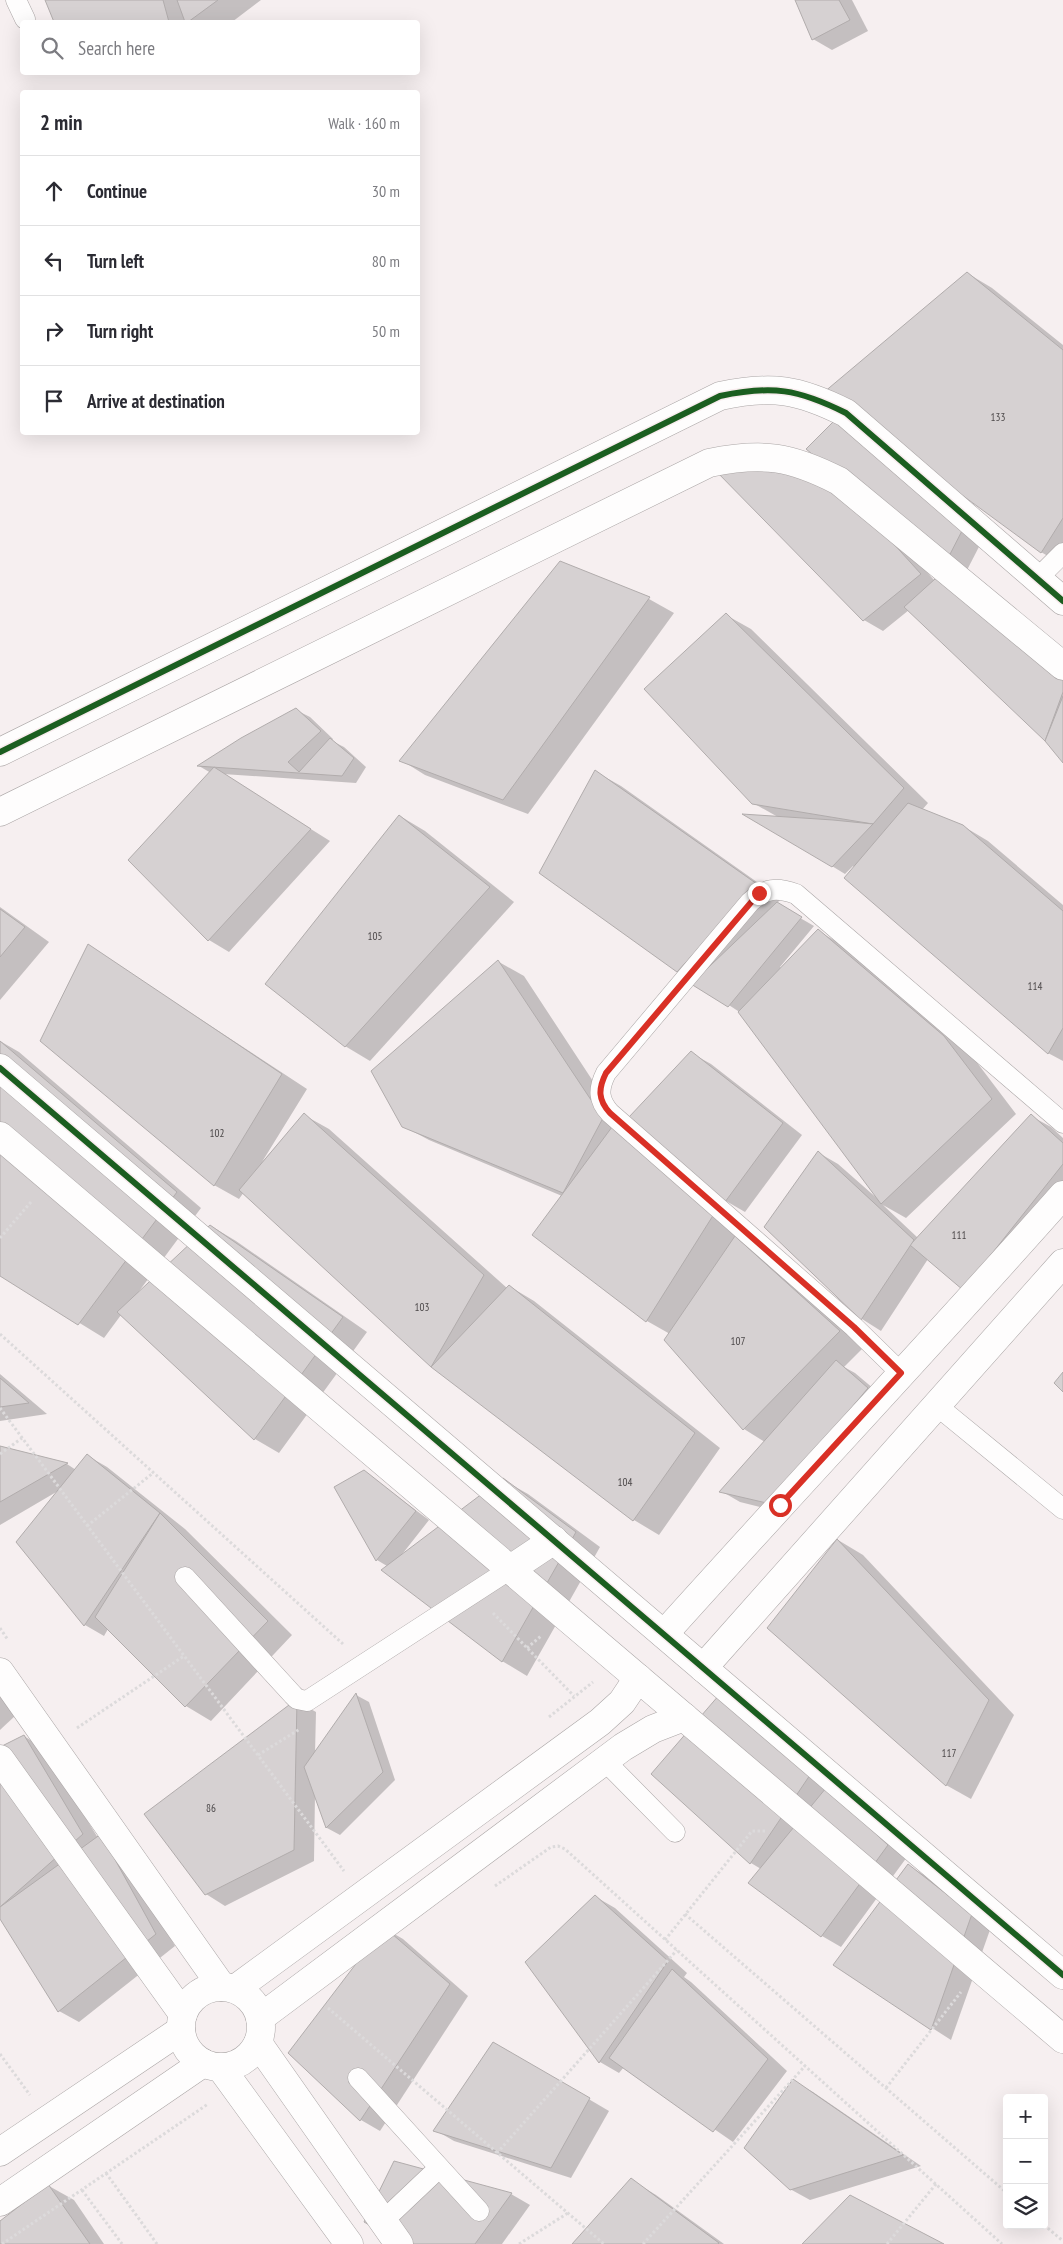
<!DOCTYPE html>
<meta charset="utf-8">
<style>
:root{--surface:#fff;--page:#f2f2f3;--text:#2b2b33;--muted:#7c7c81;--line:#e1e1e2}
body{margin:0;font-family:"PT Sans Narrow",sans-serif;background:var(--page);color:var(--text)}
.controls{position:absolute;right:15px;bottom:15px;display:grid;overflow:hidden;border-radius:5px;box-shadow:0 5px 20px #0002}
.controls button{width:45px;height:45px;display:grid;place-items:center;padding:0;border:0;border-bottom:1px solid var(--line);background:var(--surface);color:var(--text);font:25px sans-serif}
.stop{position:absolute;width:15px;height:15px;margin:-11px;border:4px solid #d93025;border-radius:50%;background:#fff}
.stop.end{background:#d93025;border-color:#fff;box-shadow:0 1px 5px #0008}
.list{margin:0;padding:0;list-style:none}
h2{display:flex;justify-content:space-between;align-items:center;height:65px;margin:0;padding:0 20px;font-size:21px}
h2 small{font-size:16px;font-weight:400;color:var(--muted)}
.list li{display:grid;grid-template-columns:32px 1fr auto;gap:15px;align-items:center;box-sizing:border-box;height:70px;padding:0 20px;border-top:1px solid var(--line)}
.list b{display:block;font-size:19px;white-space:nowrap}
.list em{font-size:16px;font-style:normal;color:var(--muted)}
.icon{flex:none;width:28px;height:28px;fill:none;stroke:currentColor;stroke-width:2;stroke-linecap:round;stroke-linejoin:round}
.map{position:relative;flex:none;width:1063px;height:2244px;overflow:hidden}
.search{position:absolute;background:var(--surface);box-shadow:0 5px 20px #0002;left:20px;top:20px;width:400px;height:55px;display:flex;align-items:center;gap:12px;box-sizing:border-box;padding:0 18px;border-radius:5px;color:var(--muted);font-size:19px}
.panel{position:absolute;background:var(--surface);box-shadow:0 5px 20px #0002;left:20px;top:90px;width:400px;height:345px;border-radius:5px}
.map>svg:first-child{display:block}
.shadow{fill:#0003}
.building{fill:#d6d1d2;stroke:#b1acac}
.lines{fill:none;stroke-linecap:round;stroke-linejoin:round}
.service-casing{stroke:#aaa5a5;stroke-width:21}
.minor-casing{stroke:#aaa5a5;stroke-width:29}
.path{stroke:#dcdadb;stroke-width:3;stroke-dasharray:2.5 2.5;stroke-linecap:butt}
.service{stroke:#fefdfd;stroke-width:20}
.minor{stroke:#fefdfd;stroke-width:28}
.cycleway-casing{stroke:#f9ecee;stroke-width:9}
.cycleway{stroke:#1b5e20;stroke-width:6}
.route{stroke:#d93025;stroke-width:6}
.labels{text-anchor:middle;dominant-baseline:central;stroke-width:4;stroke-linejoin:round;paint-order:stroke}
.number-label{font-size:11px;fill:#4c4849}
</style>
<div class="map">
<svg width="1063" height="2244" viewBox="0 0 1063 2244">
<rect width="100%" height="100%" fill="#f6eff0"/>
<g class="shadow">
<path d="M46,0H261L232,22H55Z"/>
<path d="M797,0H852L868,31L832,50L813,39Z"/>
<path d="M967,273L992,288L1063,345V565L1041,552Z"/>
<path d="M808,449L984,537L965,574Z"/>
<path d="M810,478L890,532L935,581L1063,667V761L1046,740L909,610L883,631L864,620Z"/>
<path d="M560,562L649,599L674,613L528,814L425,775L401,760Z"/>
<path d="M726,615L751,629L928,803L922,810L963,826L988,841L1063,905V1061L1048,1053L853,866L845,874L748,815L778,817L753,803Z"/>
<path d="M296,710L310,717L333,739L332,741L344,747L366,767L356,783L223,774L330,841L229,952L209,940L130,860L211,773L199,766Z"/>
<path d="M596,772L621,786L781,899L776,904L814,926L780,967L782,969L818,931L843,945L969,1052L1016,1114L906,1218L883,1205L918,1238L1031,1116L1051,1127L1063,1138V1199L983,1300L928,1259L881,1331L862,1319L766,1227L819,1153L838,1164L879,1200L741,1013L677,971Z"/>
<path d="M400,816L425,831L514,902L370,1061L345,1046Z"/>
<path d="M0,907L49,942L0,1000Z"/>
<path d="M89,946L307,1089L262,1162L304,1115L329,1129L507,1288L509,1286L534,1301L720,1448L659,1535L634,1520L432,1366L244,1192L239,1199L214,1185Z"/>
<path d="M499,962L524,976L627,1133L738,1230L734,1237L760,1252L865,1346L844,1367L855,1373L887,1400L791,1515L740,1502L721,1491L765,1442L744,1429L666,1340L670,1334L647,1321L534,1234L562,1196L429,1140L403,1126Z"/>
<path d="M0,1041L19,1052L201,1208L137,1294L211,1226L236,1241L367,1332L279,1453L255,1439L121,1315L104,1338L0,1274Z"/>
<path d="M691,1053L711,1064L802,1135L745,1212L726,1201Z"/>
<path d="M0,1374L47,1414L0,1421Z"/>
<path d="M0,1447L67,1464L76,1470L88,1456L107,1467L185,1529L292,1635L211,1721L186,1706L108,1629L104,1636L85,1625L17,1542L58,1491L0,1525Z"/>
<path d="M364,1472L429,1520L400,1557L503,1480L528,1494L600,1547L527,1676L502,1661L383,1570L387,1566L377,1560L336,1487Z"/>
<path d="M838,1540L863,1555L1014,1715L971,1799L946,1785Z"/>
<path d="M726,1689L907,1857L841,1947L822,1936L750,1883L761,1869L751,1863L653,1774Z"/>
<path d="M0,1691L16,1715L0,1730Z"/>
<path d="M356,1695L369,1702L395,1780L340,1835L327,1828L315,1794L314,1861L225,1906L206,1894L297,1701L316,1712L315,1754Z"/>
<path d="M24,1736L43,1748L98,1838L120,1847L175,1946L79,2022L59,2011L0,1915V1748Z"/>
<path d="M908,1866L928,1877L991,1927L951,2040L834,1965Z"/>
<path d="M596,1897L615,1908L687,1973L684,1977L691,1982L787,2071L733,2142L624,2067L619,2073L600,2062L527,1963Z"/>
<path d="M384,1928L403,1939L468,1996L380,2131L361,2120L289,2053Z"/>
<path d="M493,2043L609,2111L571,2178L454,2141L435,2130Z"/>
<path d="M793,2081L813,2092L921,2166L810,2200L790,2189Z"/>
<path d="M631,2180L656,2195L724,2244H573Z"/>
<path d="M49,2186L74,2200L104,2244H0V2222Z"/>
<path d="M511,2194L530,2205L502,2244H405Z"/>
</g>
<g class="building">
<path d="M45,0H163L169,22H54Z"/>
<path d="M177,0H218L188,22H185Z"/>
<path d="M795,0H839L850,20L812,40Z"/>
<path d="M967,272L1063,350V518L1041,553L823,393Z"/>
<path d="M840,415L965,525L945,564L806,449Z"/>
<path d="M790,465L871,519L921,574L863,621L714,469Z"/>
<path d="M560,561L650,597L503,800L399,761Z"/>
<path d="M945,570L1063,671V692L1045,741L904,607Z"/>
<path d="M726,613L904,788L873,824L752,804L644,689Z"/>
<path d="M1063,696V763L1045,741Z"/>
<path d="M296,708L321,731L288,762L299,772L330,738L354,758L342,776L197,766L241,738Z"/>
<path d="M214,767L311,829L208,941L128,860Z"/>
<path d="M595,770L757,884L677,972L539,873Z"/>
<path d="M908,803L963,825L1063,911V1028L1048,1054L844,878Z"/>
<path d="M742,814L833,820L873,824L832,867Z"/>
<path d="M399,815L490,887L345,1047L265,984Z"/>
<path d="M777,902L802,917L728,1007L691,984Z"/>
<path d="M0,909L25,927L0,957Z"/>
<path d="M818,929L944,1036L992,1099L881,1204L738,1012Z"/>
<path d="M88,944L282,1074L214,1186L40,1041Z"/>
<path d="M498,960L603,1118L563,1193L402,1127L371,1071Z"/>
<path d="M0,1041L177,1192L78,1325L0,1276Z"/>
<path d="M691,1051L783,1123L725,1202L629,1117Z"/>
<path d="M304,1113L484,1275L431,1367L239,1190Z"/>
<path d="M1031,1114L1063,1143V1164L963,1290L910,1245Z"/>
<path d="M612,1127L714,1214L646,1322L532,1235Z"/>
<path d="M818,1151L914,1240L861,1320L764,1227Z"/>
<path d="M210,1225L343,1317L254,1440L117,1312Z"/>
<path d="M735,1236L840,1331L743,1430L664,1340Z"/>
<path d="M509,1285L695,1433L633,1521L431,1367Z"/>
<path d="M836,1360L868,1388L771,1504L719,1492Z"/>
<path d="M1063,1372V1392L1054,1383Z"/>
<path d="M0,1378L29,1403L0,1407Z"/>
<path d="M0,1446L68,1463L0,1502Z"/>
<path d="M87,1454L160,1513L84,1626L16,1542Z"/>
<path d="M364,1470L416,1511L376,1561L334,1487Z"/>
<path d="M503,1478L576,1532L502,1662L381,1570Z"/>
<path d="M160,1513L268,1621L185,1707L95,1617Z"/>
<path d="M837,1539L989,1700L946,1786L767,1628Z"/>
<path d="M726,1687L810,1775L750,1864L651,1774Z"/>
<path d="M356,1693L383,1772L326,1828L304,1767Z"/>
<path d="M297,1699L294,1850L205,1895L144,1814Z"/>
<path d="M24,1735L83,1834L0,1907V1747Z"/>
<path d="M826,1788L888,1845L821,1937L748,1883Z"/>
<path d="M101,1834L156,1934L58,2012L0,1919V1907Z"/>
<path d="M908,1864L972,1914L931,2030L833,1965Z"/>
<path d="M595,1895L668,1961L599,2063L525,1962Z"/>
<path d="M384,1927L450,1984L360,2121L288,2053Z"/>
<path d="M672,1969L768,2059L713,2132L609,2058Z"/>
<path d="M493,2042L590,2098L551,2168L433,2131Z"/>
<path d="M793,2079L903,2155L790,2190L744,2148Z"/>
<path d="M394,2161L512,2193L475,2244H404L364,2222Z"/>
<path d="M631,2178L719,2243L718,2244H572Z"/>
<path d="M48,2184L90,2244H0V2221Z"/>
<path d="M850,2195L944,2244H802Z"/>
</g>
<g class="lines">
<defs>
<g id="service">
<path d="M16,0L25,19"/>
<path d="M1037,579L1063,553"/>
<path d="M901,1373L854,1327L610,1113C598,1100 598,1089 606,1073L750,902C765,888 777,887 796,894L1063,1123"/>
<path d="M936,1405L1063,1509"/>
<path d="M185,1577L293,1695L297,1699L307,1701L509,1570"/>
<path d="M605,1761L675,1832"/>
<path d="M358,2078L479,2211"/>
<path d="M383,2221L439,2168"/>
</g>
<g id="minor">
<path d="M0,752L720,396C772,385 798,389 846,413L1063,601"/>
<path d="M0,812L709,463C763,452 790,456 839,481L1063,666"/>
<path d="M0,1068L1063,1975"/>
<path d="M0,1136L1063,2039"/>
<path d="M509,1570L554,1540"/>
<path d="M664,1634C796,1487 932,1343 1063,1195"/>
<path d="M703,1668L1063,1263"/>
<path d="M0,1672L222,1987"/>
<path d="M0,1759L183,2014"/>
<circle cx="221" cy="2027" r="40"/>
<path d="M235,1989L600,1722L622,1702L638,1678"/>
<path d="M260,2018L623,1747L653,1729L684,1717"/>
<path d="M258,2043L399,2244"/>
<path d="M221,2068L349,2244"/>
<path d="M0,2152L181,2030"/>
<path d="M0,2202L203,2063"/>
</g>
</defs>
<use href="#service" class="service-casing"/>
<use href="#minor" class="minor-casing"/>
<g class="path">
<path d="M0,1238L31,1202"/>
<path d="M0,1334L343,1644"/>
<path d="M0,1408L344,1871"/>
<path d="M0,1454L22,1438"/>
<path d="M87,1526L153,1473"/>
<path d="M493,1613L574,1696"/>
<path d="M0,1628L8,1640"/>
<path d="M527,1648L541,1636"/>
<path d="M549,1717L593,1682"/>
<path d="M77,1728L184,1656"/>
<path d="M258,1755L300,1729"/>
<path d="M495,1886L551,1847L558,1846L565,1849L1002,2244"/>
<path d="M685,1914L1007,2193"/>
<path d="M665,1940L752,1831H767"/>
<path d="M328,2008L604,2244"/>
<path d="M0,2054L30,2095"/>
<path d="M886,2088L961,1992"/>
<path d="M497,2153L677,1950"/>
<path d="M106,2173L157,2244"/>
<path d="M82,2190L122,2244"/>
<path d="M1044,2225L1063,2241"/>
<path d="M2,2244L208,2104"/>
<path d="M519,2244L568,2213"/>
<path d="M643,2244L805,2066"/>
<path d="M887,2244L936,2184"/>
</g>
<use href="#service" class="service"/>
<use href="#minor" class="minor"/>
<defs>
<g id="cycleway">
<path d="M0,752L720,396C772,385 798,389 846,413L1063,601"/>
<path d="M0,1068L1063,1975"/>
</g>
</defs>
<use href="#cycleway" class="cycleway-casing"/>
<use href="#cycleway" class="cycleway"/>
</g>
<g class="lines">
<path class="route" d="M759,893L606,1073C598,1089 598,1100 610,1113L854,1327L901,1373L780,1505"/>
</g>
<g class="labels">
<g class="number-label">
<text x="998" y="417">133</text>
<text x="375" y="936">105</text>
<text x="1035" y="986">114</text>
<text x="217" y="1133">102</text>
<text x="959" y="1235">111</text>
<text x="422" y="1307">103</text>
<text x="738" y="1341">107</text>
<text x="625" y="1482">104</text>
<text x="949" y="1753">117</text>
<text x="211" y="1808">86</text>
</g>
</g>
</svg>
<div class="controls">
<button>+</button>
<button>−</button>
<button><svg class="icon" aria-label="layers" viewBox="0 0 24 24"><path d="M12 4l9 5-9 5-9-5zM3 14l9 5 9-5"/></svg></button>
</div>
<div class="stop" style="left:780px;top:1505px"></div>
<div class="stop end" style="left:759px;top:893px"></div>
<div class="search"><svg class="icon" aria-label="search" viewBox="0 0 24 24"><circle cx="10" cy="10" r="6"/><path d="M15 15l6 6"/></svg>Search here</div>
<section class="panel">
<h2>2 min<small>Walk · 160 m</small></h2>
<ul class="list">
<li><svg class="icon" aria-label="ahead" viewBox="0 0 24 24"><path d="M12 20V5M6 11l6-6 6 6"/></svg><div><b>Continue</b></div><em>30 m</em></li>
<li><svg class="icon" aria-label="left" viewBox="0 0 24 24"><path d="M17 20v-9H6M10 6l-5 5 5 5"/></svg><div><b>Turn left</b></div><em>80 m</em></li>
<li><svg class="icon" aria-label="right" viewBox="0 0 24 24"><path d="M7 20v-9h11M14 6l5 5-5 5"/></svg><div><b>Turn right</b></div><em>50 m</em></li>
<li><svg class="icon" aria-label="arrive" viewBox="0 0 24 24"><path d="M6 21V4h12l-3 4 3 4H6"/></svg><div><b>Arrive at destination</b></div></li>
</ul>
</section>
</div>
